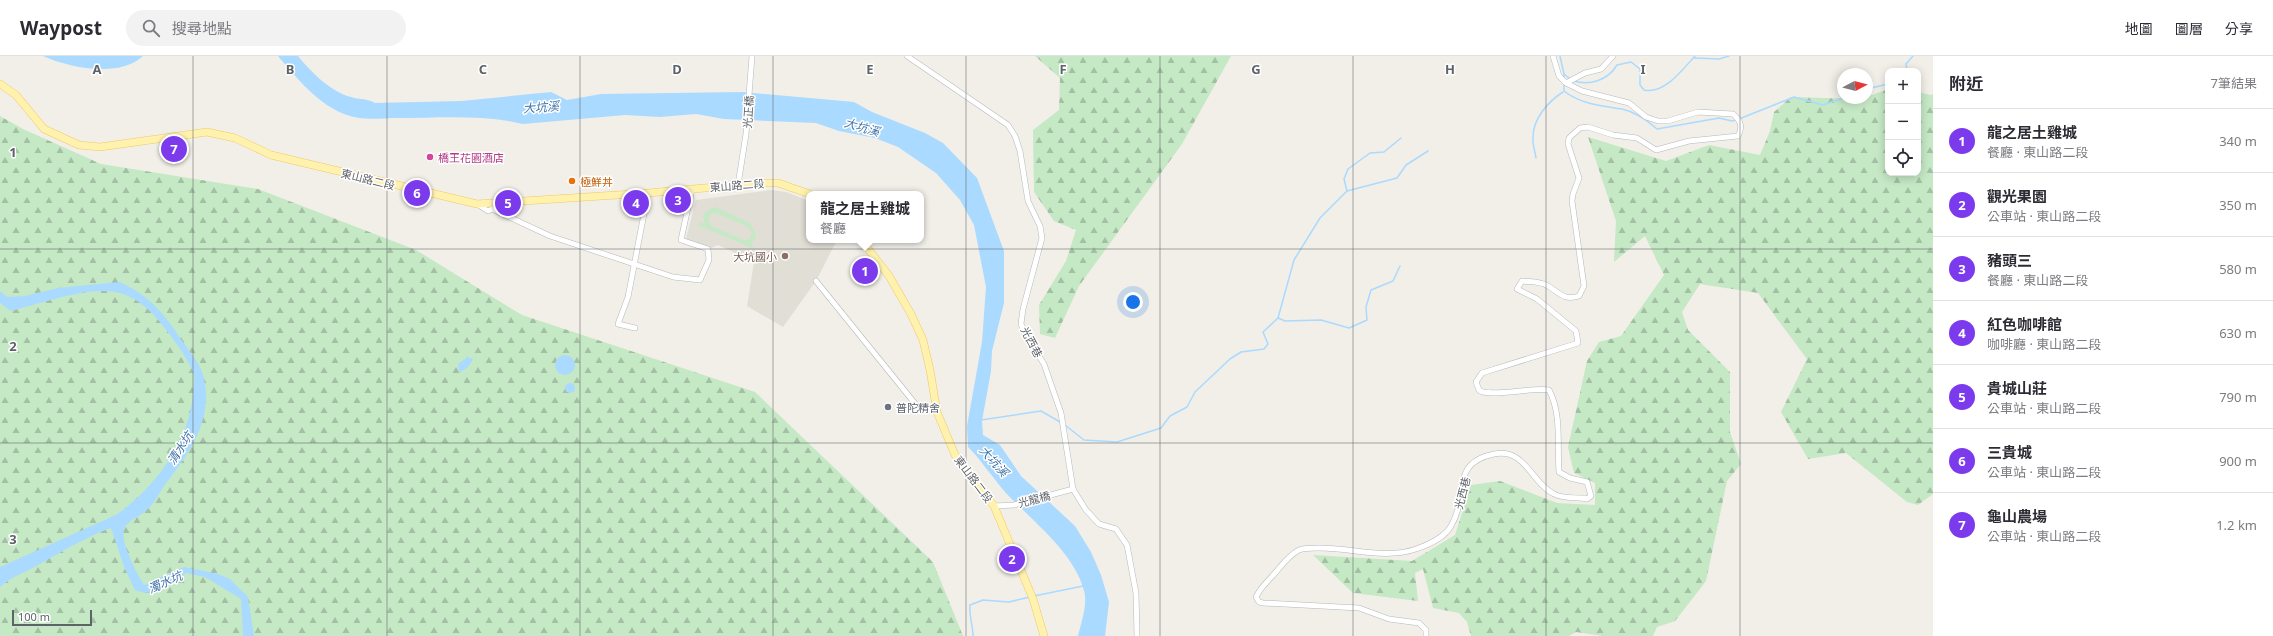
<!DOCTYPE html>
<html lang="zh-TW">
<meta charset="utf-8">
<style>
:root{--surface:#fff;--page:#f2f2f3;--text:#2b2b33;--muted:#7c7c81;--line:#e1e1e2;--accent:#7c3aed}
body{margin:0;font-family:"Noto Sans","Noto Sans TC",sans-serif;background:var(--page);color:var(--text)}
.controls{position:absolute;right:12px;top:12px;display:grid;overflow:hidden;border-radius:8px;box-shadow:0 2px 10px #0003}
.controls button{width:36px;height:36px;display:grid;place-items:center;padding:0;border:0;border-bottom:1px solid var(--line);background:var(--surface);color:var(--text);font:20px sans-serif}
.compass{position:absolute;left:1837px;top:12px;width:36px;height:36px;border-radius:50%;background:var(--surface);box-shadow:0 2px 10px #0003;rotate:83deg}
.scale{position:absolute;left:12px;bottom:10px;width:80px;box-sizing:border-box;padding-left:4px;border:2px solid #5f6368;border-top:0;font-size:11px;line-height:14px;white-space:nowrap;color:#5f6368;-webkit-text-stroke:3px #fff;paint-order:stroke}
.you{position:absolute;left:1133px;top:246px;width:14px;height:14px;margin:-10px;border:3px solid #fff;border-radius:50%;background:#1a73e8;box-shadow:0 0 0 6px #1a73e833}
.badge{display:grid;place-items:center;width:26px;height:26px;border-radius:50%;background:var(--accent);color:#fff;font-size:13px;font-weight:700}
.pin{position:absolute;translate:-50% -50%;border:2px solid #fff;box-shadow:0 1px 4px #0006}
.popup{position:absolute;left:806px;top:135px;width:118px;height:52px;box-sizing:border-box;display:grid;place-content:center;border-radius:8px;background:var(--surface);filter:drop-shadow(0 1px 3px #0005);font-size:13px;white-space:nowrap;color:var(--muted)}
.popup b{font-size:15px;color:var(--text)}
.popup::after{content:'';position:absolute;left:50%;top:100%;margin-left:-8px;border:8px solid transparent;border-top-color:var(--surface)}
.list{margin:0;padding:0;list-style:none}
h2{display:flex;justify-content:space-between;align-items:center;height:52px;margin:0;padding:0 16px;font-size:17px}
h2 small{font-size:13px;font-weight:400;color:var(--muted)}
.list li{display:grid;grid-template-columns:26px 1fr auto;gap:12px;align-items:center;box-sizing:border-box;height:64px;padding:0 16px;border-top:1px solid var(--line)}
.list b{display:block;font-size:15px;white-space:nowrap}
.list p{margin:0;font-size:13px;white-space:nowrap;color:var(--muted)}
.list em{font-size:13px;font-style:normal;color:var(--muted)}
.icon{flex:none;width:22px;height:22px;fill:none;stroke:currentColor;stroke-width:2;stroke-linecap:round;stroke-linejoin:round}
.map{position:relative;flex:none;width:1933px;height:580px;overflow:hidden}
header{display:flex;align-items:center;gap:24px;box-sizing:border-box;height:56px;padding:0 20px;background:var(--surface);border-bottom:1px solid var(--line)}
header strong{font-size:19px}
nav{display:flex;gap:22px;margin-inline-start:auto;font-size:14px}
.search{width:280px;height:36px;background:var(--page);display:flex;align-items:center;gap:10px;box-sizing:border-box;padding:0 14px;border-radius:22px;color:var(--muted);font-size:15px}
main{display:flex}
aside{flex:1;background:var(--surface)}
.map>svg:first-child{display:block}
.education{fill:#e1ded6}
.forest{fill:url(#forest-firs)}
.garden{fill:#c5e8c5;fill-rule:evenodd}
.water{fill:#aadaff}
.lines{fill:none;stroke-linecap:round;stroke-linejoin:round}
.stream{stroke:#aadaff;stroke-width:1.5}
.minor-casing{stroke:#b5b8bc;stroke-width:6}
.major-casing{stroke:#f2c960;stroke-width:8}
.minor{stroke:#fff;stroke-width:5}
.major{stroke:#fff2af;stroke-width:7}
.grid{fill:none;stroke:#5f6368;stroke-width:1;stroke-opacity:0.55}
.hotel-dot{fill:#d1479c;stroke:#fff;stroke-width:1.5}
.food-dot{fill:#e8710a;stroke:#fff;stroke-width:1.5}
.education-dot{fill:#8d6e63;stroke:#fff;stroke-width:1.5}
.worship-dot{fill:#6b7280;stroke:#fff;stroke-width:1.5}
.labels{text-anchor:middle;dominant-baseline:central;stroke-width:3;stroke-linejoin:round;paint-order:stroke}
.street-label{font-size:11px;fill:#5f6368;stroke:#fff}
.hotel-label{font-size:11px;fill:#b23c85;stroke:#fff;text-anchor:start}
.food-label{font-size:11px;fill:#c56008;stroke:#fff;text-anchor:start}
.education-label{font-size:11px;fill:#785e54;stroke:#fff;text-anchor:end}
.worship-label{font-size:11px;fill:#5b616d;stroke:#fff;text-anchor:start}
.water-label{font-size:12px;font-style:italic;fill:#4174aa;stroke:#fff}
.grid-label{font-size:13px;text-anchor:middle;font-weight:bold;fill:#5f6368;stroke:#fff;stroke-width:3;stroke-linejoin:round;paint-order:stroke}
</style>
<header>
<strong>Waypost</strong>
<div class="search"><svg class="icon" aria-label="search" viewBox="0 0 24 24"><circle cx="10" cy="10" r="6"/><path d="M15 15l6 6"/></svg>搜尋地點</div>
<nav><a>地圖</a><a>圖層</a><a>分享</a></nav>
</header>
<main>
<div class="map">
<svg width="1933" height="580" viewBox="0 0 1933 580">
<defs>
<pattern id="forest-firs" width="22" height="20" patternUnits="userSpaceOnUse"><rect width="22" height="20" fill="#c5e8c5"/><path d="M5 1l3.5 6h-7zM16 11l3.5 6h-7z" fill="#a3c0a4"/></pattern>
</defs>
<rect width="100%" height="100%" fill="#f1efe8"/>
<path class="education" d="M771,134L786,136L809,145V184H837L816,225L783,271L747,250L754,206L718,189L709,193L685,186L696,144Z"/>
<g class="forest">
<path d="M1035,0H1231L1182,88L1079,230L1055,282L1040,278L1039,249L1066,205L1076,174L1054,165L1034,136L1033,74L1059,54L1060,22Z"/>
<path d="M1888,33V117H1918V36L1931,39L1933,38V438L1918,449L1907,446L1846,397L1808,403L1781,356L1807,303L1758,237L1700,228L1682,256L1688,274L1730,316V376L1741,408L1727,425L1706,525L1675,565L1657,571L1653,580H1603L1576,576L1569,580H1471L1467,566L1459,557L1433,552L1423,513L1415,517L1418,545L1353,537L1313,499L1412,505L1455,479L1471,429L1500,425L1557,447L1595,449V427L1574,417L1568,391L1587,305L1599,286L1621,280L1664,219L1645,180L1614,206L1616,165L1588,81L1666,105L1709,89L1760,99L1770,75L1774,56L1791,41L1861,43Z"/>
<path d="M0,60L23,73L101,108L258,133L416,194L522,259L755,336L933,506L963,580H0Z"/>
</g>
<path class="garden" d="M716,151L751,168L756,178L754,185L750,187L753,189L752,192L698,169L699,166L705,168L703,159L710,153ZM712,157H717L748,171L752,176L750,183L744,184L711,170L708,163Z"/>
<g class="water">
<path d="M43,0H143C120,22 69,12 43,0Z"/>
<path d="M278,0H298C311,16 331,36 351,41C360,44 367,42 375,47L462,45L551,36L567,44L601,38L742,36L854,46L872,56L925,77L943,87L977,122L1004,195V247L992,295L991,315L982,365L983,379L1000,389L1021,420L1075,470L1091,496L1101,519L1109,546L1105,580H1078C1081,567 1088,548 1084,535C1075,497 1031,464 1005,436C992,421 982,405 968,391L967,370L982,286L986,231L974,169L960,144L936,117L898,91L875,82L839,75L816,67L724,63L696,58L660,61L625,59L523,68C483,58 439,62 398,62C382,62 362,65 347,59C318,49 297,22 278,0Z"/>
<path d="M120,226C153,242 163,257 183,286C190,296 202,310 204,323C213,363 190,397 166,427C160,435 156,445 149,452C143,459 130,463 125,471C118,482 137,519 144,529L184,511L218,518L230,523L248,541L254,580H243L241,543L205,521L186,517C170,528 155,543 135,534L125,513L111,472C86,481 63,495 40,508C26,516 12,520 0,531V511L116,459C154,433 190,385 193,337C193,332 195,324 194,319C189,304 177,288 167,275C154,257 137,240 115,236C85,231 40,248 11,255L0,247V235L7,241L25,240L58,232Z"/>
<circle cx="565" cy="309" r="10"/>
<path d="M468,301L473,303L468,311L459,317L458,308Z"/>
<circle cx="570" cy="332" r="5"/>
</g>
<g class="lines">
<g class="stream">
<path d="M1560,0L1564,18L1570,23"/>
<path d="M1694,2L1719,3L1729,0"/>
<path d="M1907,15L1906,8L1913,0"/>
<path d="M1564,23V18"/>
<path d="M1574,25C1590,30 1608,24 1617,9L1631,6L1640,13V29L1644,34C1664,39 1683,13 1695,0"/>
<path d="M1564,26V35C1580,48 1602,50 1622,53C1636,56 1647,64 1657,73L1719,62L1732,65L1736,64"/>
<path d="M1867,33L1888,28"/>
<path d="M1739,63L1794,41L1823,49L1843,42"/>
<path d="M1536,102C1535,95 1532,87 1533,81C1533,62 1549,45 1563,36"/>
<path d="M1347,135L1344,123L1348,113L1370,97L1384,96L1401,82"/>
<path d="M1278,262L1285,265L1321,264L1349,272L1367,264L1366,251L1371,234L1393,225L1400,210"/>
<path d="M981,364L1041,355L1060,366"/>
<path d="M1065,369L1084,384L1117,386L1161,372L1170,360L1187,351L1195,336L1230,303L1241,296L1264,293L1268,288L1263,276L1278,262L1294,204L1320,162L1347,135L1397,122L1406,109L1428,95"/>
<path d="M1034,540L1083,530"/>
<path d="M973,580C973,569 969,561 970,549L983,544L1009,546L1030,541"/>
</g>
<defs>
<g id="minor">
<path d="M907,0L1008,69L1015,80L1020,95L1028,145L1040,170L1042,182L1023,253L1021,268L1025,278L1044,308L1061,357L1073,433L1086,454L1099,468L1116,473L1127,489L1136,537L1137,580"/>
<path d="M1566,27L1585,17L1601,13L1613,0"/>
<path d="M738,129L746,78L752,0"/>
<path d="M477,148L488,155L492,153L550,180L673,221L700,224L709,204L708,193L681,184L692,133"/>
<path d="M816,225L917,350L937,356"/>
<path d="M635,272L618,268L628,241L648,137"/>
<path d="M994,450L1014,449L1073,433"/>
<path d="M1426,580V574L1419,567L1389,563L1359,552L1263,547L1259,546L1256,541C1260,532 1269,524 1275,517C1282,509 1289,499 1299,494C1304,492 1311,492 1317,492C1350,491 1384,504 1416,493C1428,489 1445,481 1451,470C1469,441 1449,407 1494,398C1526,392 1531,427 1554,438C1562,443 1577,441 1587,443L1591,440L1587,426L1570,422L1559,416C1557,390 1562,358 1549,334C1534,331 1486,342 1479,334L1476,326L1482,317L1578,287L1576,275L1537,243L1517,233L1522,225C1530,226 1541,225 1548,230C1560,237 1564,245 1579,240L1584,230L1572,145L1573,138L1579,122L1568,88L1569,82L1580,72L1588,71L1613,79L1637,82L1656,94L1689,85L1738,80C1743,71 1741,65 1733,58L1698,56L1668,65H1658L1646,61L1629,47L1582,35L1566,27L1559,20L1553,0"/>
</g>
<g id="major">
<path d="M0,28L16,39L44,73L79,89L100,91L207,76L235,82L271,99L477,148L648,137L761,127H778L810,138"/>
<path d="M861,184L889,220L911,258L923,284L930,314L937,356L955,399L994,450L1033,543L1044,580"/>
</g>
</defs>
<use href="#minor" class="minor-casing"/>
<use href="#major" class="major-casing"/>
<use href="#minor" class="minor"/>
<use href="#major" class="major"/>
</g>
<path class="grid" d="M193,0V580M387,0V580M580,0V580M773,0V580M966,0V580M1160,0V580M1353,0V580M1546,0V580M1740,0V580M0,193H1933M0,387H1933"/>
<circle class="hotel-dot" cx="430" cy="101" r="4"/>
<circle class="food-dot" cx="572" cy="125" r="4"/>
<circle class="education-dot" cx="785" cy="200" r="4"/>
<circle class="worship-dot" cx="888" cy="351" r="4"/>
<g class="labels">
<g class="street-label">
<text transform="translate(748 56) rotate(-86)">光正橋</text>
<text transform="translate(368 123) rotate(14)">東山路二段</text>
<text transform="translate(737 129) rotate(-4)">東山路二段</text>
<text transform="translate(1032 286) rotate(62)">光西巷</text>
<text transform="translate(974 423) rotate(53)">東山路二段</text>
<text transform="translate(1462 437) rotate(-76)">光西巷</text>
<text transform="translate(1034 443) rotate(-15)">光龍橋</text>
</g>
<g class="hotel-label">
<text x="438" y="101">橋王花園酒店</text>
</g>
<g class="food-label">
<text x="580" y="125">極鮮丼</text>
</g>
<g class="education-label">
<text x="777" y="200">大坑國小</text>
</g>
<g class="worship-label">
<text x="896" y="351">普陀精舍</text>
</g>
<g class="water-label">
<text transform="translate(541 51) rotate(-4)">大坑溪</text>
<text transform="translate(862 71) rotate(16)">大坑溪</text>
<text transform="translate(180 392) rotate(-57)">清水坑</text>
<text transform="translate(994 405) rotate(48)">大坑溪</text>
<text transform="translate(165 526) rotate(-24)">濁水坑</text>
</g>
</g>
<g class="grid-label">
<text x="97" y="18">A</text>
<text x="290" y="18">B</text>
<text x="483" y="18">C</text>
<text x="677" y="18">D</text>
<text x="870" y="18">E</text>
<text x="1063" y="18">F</text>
<text x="1256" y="18">G</text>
<text x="1450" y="18">H</text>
<text x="1643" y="18">I</text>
<text x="13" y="101">1</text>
<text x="13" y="295">2</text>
<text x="13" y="488">3</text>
</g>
</svg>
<div class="controls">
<button>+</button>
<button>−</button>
<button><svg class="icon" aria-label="locate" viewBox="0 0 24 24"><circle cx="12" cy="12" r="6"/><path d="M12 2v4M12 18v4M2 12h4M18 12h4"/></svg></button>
</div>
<svg class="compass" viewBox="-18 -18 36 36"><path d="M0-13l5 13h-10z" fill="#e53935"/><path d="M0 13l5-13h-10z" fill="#7c7c81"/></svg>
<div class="scale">100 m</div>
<div class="you"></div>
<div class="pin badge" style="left:865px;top:215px">1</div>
<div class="popup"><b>龍之居土雞城</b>餐廳</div>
<div class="pin badge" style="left:1012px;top:503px">2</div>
<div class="pin badge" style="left:678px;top:144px">3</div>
<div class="pin badge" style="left:636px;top:147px">4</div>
<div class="pin badge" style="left:508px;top:147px">5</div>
<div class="pin badge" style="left:417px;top:137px">6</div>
<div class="pin badge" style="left:174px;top:93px">7</div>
</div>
<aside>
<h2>附近<small>7筆結果</small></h2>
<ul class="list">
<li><span class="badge">1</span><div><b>龍之居土雞城</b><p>餐廳 · 東山路二段</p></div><em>340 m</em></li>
<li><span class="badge">2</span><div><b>觀光果園</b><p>公車站 · 東山路二段</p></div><em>350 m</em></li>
<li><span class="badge">3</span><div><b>豬頭三</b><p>餐廳 · 東山路二段</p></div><em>580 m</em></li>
<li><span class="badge">4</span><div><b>紅色咖啡館</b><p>咖啡廳 · 東山路二段</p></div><em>630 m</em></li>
<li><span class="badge">5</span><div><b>貴城山莊</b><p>公車站 · 東山路二段</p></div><em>790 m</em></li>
<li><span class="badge">6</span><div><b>三貴城</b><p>公車站 · 東山路二段</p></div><em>900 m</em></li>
<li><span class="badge">7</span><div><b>龜山農場</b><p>公車站 · 東山路二段</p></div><em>1.2 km</em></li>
</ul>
</aside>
</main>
